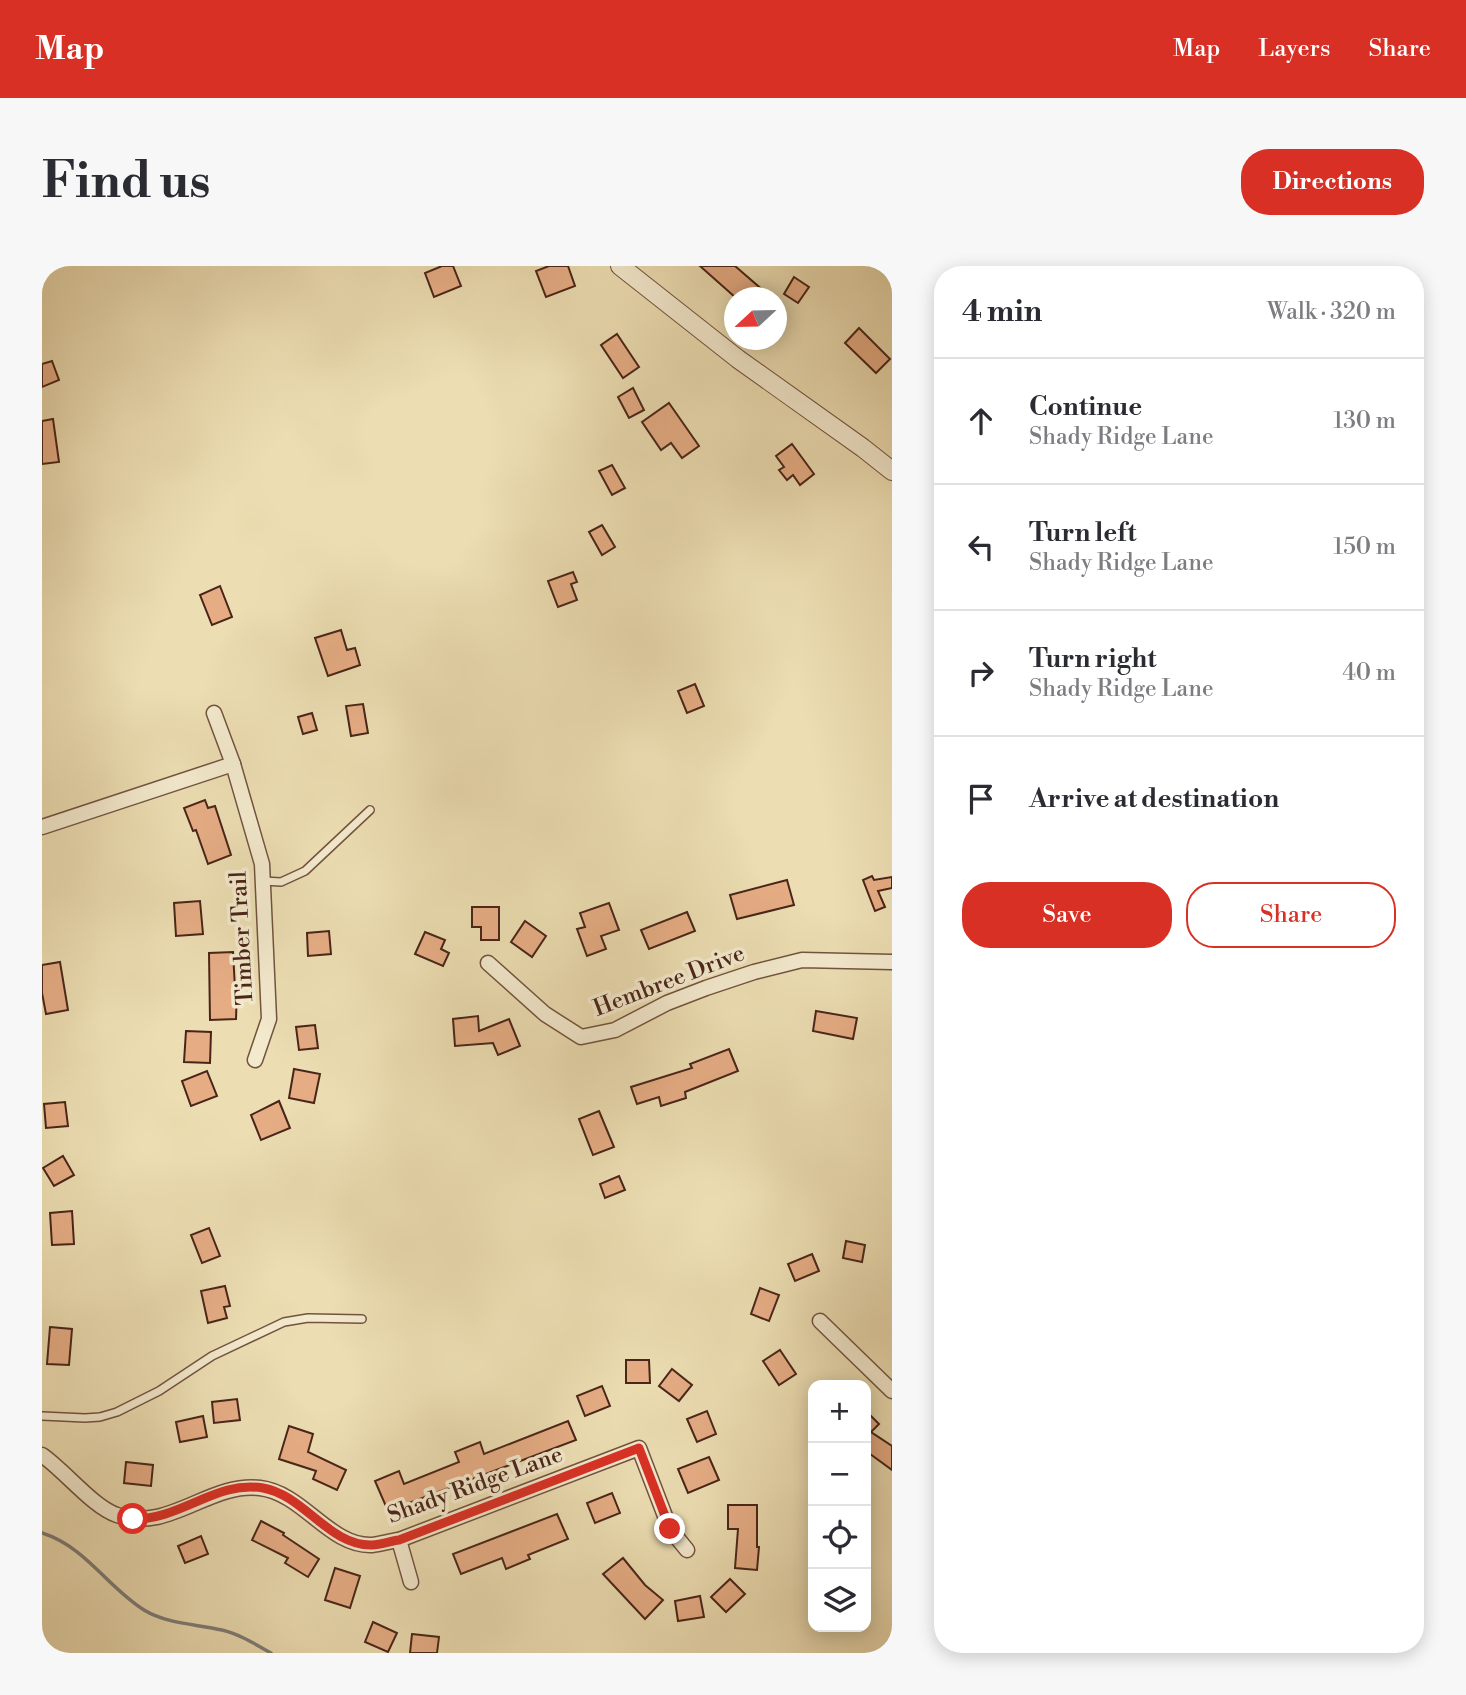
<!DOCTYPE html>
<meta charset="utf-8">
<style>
:root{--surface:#fff;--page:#f7f7f7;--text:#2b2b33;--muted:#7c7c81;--line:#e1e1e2;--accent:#d93025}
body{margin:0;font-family:"Libre Bodoni",serif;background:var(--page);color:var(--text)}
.controls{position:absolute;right:21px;bottom:21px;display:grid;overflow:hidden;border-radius:14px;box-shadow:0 4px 18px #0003}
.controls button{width:63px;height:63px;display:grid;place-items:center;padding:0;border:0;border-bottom:2px solid var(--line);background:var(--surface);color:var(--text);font:35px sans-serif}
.compass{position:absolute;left:682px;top:21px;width:63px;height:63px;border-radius:50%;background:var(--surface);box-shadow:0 4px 18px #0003;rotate:248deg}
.stop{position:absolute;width:21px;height:21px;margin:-16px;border:5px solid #d93025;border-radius:50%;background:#fff}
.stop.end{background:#d93025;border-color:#fff;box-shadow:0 2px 7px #0008}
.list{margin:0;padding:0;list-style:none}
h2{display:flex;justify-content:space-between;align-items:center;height:91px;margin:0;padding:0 28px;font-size:30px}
h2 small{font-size:23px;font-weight:400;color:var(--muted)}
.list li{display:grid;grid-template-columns:46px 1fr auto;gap:21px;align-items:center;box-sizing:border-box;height:126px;padding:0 28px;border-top:2px solid var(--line)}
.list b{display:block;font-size:26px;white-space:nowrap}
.list p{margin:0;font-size:23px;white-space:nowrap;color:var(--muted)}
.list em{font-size:23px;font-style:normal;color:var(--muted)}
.actions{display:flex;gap:14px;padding:21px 28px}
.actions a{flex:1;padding:16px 0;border:2px solid var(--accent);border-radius:28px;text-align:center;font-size:24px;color:var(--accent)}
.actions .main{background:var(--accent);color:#fff}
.icon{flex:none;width:38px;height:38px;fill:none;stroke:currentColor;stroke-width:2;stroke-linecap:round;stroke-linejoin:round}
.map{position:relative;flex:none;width:850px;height:1387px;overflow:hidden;border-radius:28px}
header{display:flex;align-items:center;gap:42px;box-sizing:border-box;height:98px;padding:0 35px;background:var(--accent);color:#fff}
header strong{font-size:33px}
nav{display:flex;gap:38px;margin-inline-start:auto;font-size:24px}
.intro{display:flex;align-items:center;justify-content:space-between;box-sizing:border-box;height:168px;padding:0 42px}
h1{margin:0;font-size:49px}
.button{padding:18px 32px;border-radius:28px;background:var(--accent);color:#fff;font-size:24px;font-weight:700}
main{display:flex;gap:42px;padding:0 42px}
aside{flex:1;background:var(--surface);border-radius:28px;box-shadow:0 4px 18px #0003}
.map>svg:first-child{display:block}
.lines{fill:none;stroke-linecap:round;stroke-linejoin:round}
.stream{stroke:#7d7d79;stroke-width:3.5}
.building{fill:#e6ad85;stroke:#492519;stroke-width:2}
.service-casing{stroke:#72533f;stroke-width:10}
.minor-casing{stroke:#72533f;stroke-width:17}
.tertiary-casing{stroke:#72533f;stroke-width:20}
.service{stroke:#f3e9cd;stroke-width:7}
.minor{stroke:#f3e9cd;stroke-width:14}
.tertiary{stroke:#f3e9cd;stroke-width:18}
.route{stroke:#d93025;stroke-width:9}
.labels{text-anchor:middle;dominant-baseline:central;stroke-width:7;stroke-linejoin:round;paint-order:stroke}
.street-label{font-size:23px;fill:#492519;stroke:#f3e9cd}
</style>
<header>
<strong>Map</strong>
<nav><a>Map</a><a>Layers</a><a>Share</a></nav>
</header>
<div class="intro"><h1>Find us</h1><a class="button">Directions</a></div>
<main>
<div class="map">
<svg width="850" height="1387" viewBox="0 0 850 1387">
<rect width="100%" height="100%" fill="#ecddb2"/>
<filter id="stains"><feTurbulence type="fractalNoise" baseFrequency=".00286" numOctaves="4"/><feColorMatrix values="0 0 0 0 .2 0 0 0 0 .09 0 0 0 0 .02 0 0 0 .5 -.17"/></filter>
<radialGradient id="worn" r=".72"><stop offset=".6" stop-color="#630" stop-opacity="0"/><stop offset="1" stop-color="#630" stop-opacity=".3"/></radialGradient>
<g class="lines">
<path class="stream" d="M0,1267C44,1281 65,1321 102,1344C125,1358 154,1358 180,1364C197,1368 213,1378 229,1387"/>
</g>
<g class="building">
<path d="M400,0H411L419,20L392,31L383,7Z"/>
<path d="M507,0H526L533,20L504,31L494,5Z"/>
<path d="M658,0H693L730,32H694Z"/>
<path d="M752,11L767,21L756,37L742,28Z"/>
<path d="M817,62L848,93L834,107L803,77Z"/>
<path d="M575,68L597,101L581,112L559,79Z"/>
<path d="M10,95L17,114L0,121V98Z"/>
<path d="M591,122L602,144L587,152L576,131Z"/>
<path d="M627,137L657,180L640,192L629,177L619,184L600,156Z"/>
<path d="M11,153L17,196L0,198V155Z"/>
<path d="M750,178L772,208L758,219L751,209L745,214L737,204L742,201L734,190Z"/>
<path d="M570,199L583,222L570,229L557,205Z"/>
<path d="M560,259L573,281L560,289L547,266Z"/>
<path d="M531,306L535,316L529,318L535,334L516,341L506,315Z"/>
<path d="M178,320L190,351L170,359L158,329Z"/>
<path d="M299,364L305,384L313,382L318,399L286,410L273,372Z"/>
<path d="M653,418L662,440L645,447L636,425Z"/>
<path d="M321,438L326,467L309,470L304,440Z"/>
<path d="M270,447L275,464L261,468L256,451Z"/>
<path d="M163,534L166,542L173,540L189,589L166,598L154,564L151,565L142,542Z"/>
<path d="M830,610L832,614L850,611V622L836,625L843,641L833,645L821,614Z"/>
<path d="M745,614L752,639L695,653L688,629Z"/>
<path d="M158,635L161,668L134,670L132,637Z"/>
<path d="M567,637L577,664L559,670L564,683L545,690L535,663L543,661L538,647Z"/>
<path d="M430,641H457V674H439V661H430Z"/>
<path d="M645,646L653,665L607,683L599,664Z"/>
<path d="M483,655L504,670L490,691L469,676Z"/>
<path d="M287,665L289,688L266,690L265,667Z"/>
<path d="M383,666L403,674L399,683L407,687L401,700L373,688Z"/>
<path d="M191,686L193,722H195L194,753L168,754L167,687Z"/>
<path d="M18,696L26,744L4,748L0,727V699Z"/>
<path d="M774,745L815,752L811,773L771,765Z"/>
<path d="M436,750L437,765L467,753L478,780L456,789L451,777L413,780L411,753Z"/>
<path d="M273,759L276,782L257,784L254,761Z"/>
<path d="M144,765L169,766L168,797L142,796Z"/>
<path d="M687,783L696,805L643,826L644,832L619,840L617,831L595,838L589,821L650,802L648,798Z"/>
<path d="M252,803L278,808L272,837L247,832Z"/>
<path d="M165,805L175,830L149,840L140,815Z"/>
<path d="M237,835L248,862L219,874L209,849Z"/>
<path d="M23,836L26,860L4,862L2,838Z"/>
<path d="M557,845L572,881L551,889L537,853Z"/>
<path d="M21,890L32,909L12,920L1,902Z"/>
<path d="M577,910L583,924L563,932L558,918Z"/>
<path d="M30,945L32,978L10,979L8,947Z"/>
<path d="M167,962L178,990L160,997L149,969Z"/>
<path d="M804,975L823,979L820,996L801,992Z"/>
<path d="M770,988L777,1005L753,1015L746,998Z"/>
<path d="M183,1020L188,1040L182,1041L185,1052L166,1057L159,1025Z"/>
<path d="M718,1022L737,1029L727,1055L709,1048Z"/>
<path d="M8,1061L30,1063L27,1099L5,1098Z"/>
<path d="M738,1084L754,1108L737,1119L721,1095Z"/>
<path d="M584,1094H607L608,1117H584Z"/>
<path d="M630,1103L650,1119L637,1135L617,1120Z"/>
<path d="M560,1120L568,1140L543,1150L535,1130Z"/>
<path d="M195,1133L198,1154L172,1157L170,1136Z"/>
<path d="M665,1145L674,1168L655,1176L645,1153Z"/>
<path d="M824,1145L837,1158L829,1166L850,1180V1204L824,1185Z"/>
<path d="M161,1150L165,1171L138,1176L134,1156Z"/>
<path d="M526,1155L534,1174L346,1245L333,1215L357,1205L362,1218L417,1196L413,1186L438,1176L442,1188Z"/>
<path d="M247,1160L271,1168L266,1186L304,1204L295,1224L271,1213L274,1205L237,1193Z"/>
<path d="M667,1191L677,1214L646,1227L636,1203Z"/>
<path d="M84,1196L111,1199L109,1220L82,1217Z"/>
<path d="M570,1227L578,1247L553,1257L545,1237Z"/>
<path d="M686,1239H715V1281H717L715,1304L693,1302L696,1263H686Z"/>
<path d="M515,1248L526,1273L486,1289L488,1293L464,1303L460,1292L419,1308L411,1288Z"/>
<path d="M219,1255L242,1267L241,1269L277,1293L266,1311L243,1297L246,1292L210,1274Z"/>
<path d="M159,1270L166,1288L143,1297L136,1280Z"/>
<path d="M581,1292L603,1319L621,1334L603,1353L561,1308Z"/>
<path d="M293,1302L318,1310L308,1342L283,1334Z"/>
<path d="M688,1313L703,1328L684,1346L669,1331Z"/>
<path d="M658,1330L662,1351L636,1355L633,1335Z"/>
<path d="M331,1356L355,1367L346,1386L323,1376Z"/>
<path d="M370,1368L397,1371L395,1387H368Z"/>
</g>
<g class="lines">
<defs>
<g id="service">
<path d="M221,615L239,616L263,605L328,544"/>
<path d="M0,1150L43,1152L58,1151L75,1146L117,1125L170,1090L242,1056L266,1052L320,1053"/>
</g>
<g id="minor">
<path d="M172,447L191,498L220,598L227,753L213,794"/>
<path d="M0,561L191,498"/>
<path d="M446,697L503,748L539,771L573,764L625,737L664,722L712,706L760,694L850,696"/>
<path d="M778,1055L850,1125"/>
<path d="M0,1189C23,1205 51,1241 75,1249C127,1267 167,1216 218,1222C261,1227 288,1281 330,1279C339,1278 348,1275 357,1274L597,1182L628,1263L645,1284"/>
<path d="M357,1274L369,1316"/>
</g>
<path id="tertiary" d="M578,0L696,93L821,182L850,205"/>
</defs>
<use href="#service" class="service-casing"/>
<use href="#minor" class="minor-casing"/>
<use href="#tertiary" class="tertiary-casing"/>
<use href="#service" class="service"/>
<use href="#minor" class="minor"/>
<use href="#tertiary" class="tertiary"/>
</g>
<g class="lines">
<path class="route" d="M91,1253C139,1254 174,1214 221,1222C262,1229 287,1280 330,1279C339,1279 348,1275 357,1274L597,1182L628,1263"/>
</g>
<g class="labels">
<g class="street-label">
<text transform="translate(200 672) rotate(-93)">Timber Trail</text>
<text transform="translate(627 715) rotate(-21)">Hembree Drive</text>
<text transform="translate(433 1219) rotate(-20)">Shady Ridge Lane</text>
</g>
</g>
<rect width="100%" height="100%" filter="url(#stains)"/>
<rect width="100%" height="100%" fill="url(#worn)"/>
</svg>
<div class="controls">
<button>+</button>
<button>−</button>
<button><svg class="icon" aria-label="locate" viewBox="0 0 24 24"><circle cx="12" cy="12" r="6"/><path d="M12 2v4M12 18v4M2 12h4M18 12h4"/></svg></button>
<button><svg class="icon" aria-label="layers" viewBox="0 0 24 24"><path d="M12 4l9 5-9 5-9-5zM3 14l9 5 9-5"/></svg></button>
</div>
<svg class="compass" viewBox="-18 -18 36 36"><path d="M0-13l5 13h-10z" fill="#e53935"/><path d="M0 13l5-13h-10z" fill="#7c7c81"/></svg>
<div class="stop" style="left:91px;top:1253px"></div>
<div class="stop end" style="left:628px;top:1263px"></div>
</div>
<aside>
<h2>4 min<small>Walk · 320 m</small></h2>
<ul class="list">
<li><svg class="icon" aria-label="ahead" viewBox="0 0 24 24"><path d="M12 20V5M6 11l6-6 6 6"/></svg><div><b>Continue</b><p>Shady Ridge Lane</p></div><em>130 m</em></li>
<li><svg class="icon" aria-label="left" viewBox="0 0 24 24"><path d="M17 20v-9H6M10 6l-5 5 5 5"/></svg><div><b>Turn left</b><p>Shady Ridge Lane</p></div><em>150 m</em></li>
<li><svg class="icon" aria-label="right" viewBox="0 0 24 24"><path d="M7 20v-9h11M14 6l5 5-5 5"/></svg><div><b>Turn right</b><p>Shady Ridge Lane</p></div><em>40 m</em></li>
<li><svg class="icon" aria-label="arrive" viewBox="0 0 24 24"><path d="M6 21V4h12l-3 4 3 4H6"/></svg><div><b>Arrive at destination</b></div></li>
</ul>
<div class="actions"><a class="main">Save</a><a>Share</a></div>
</aside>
</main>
